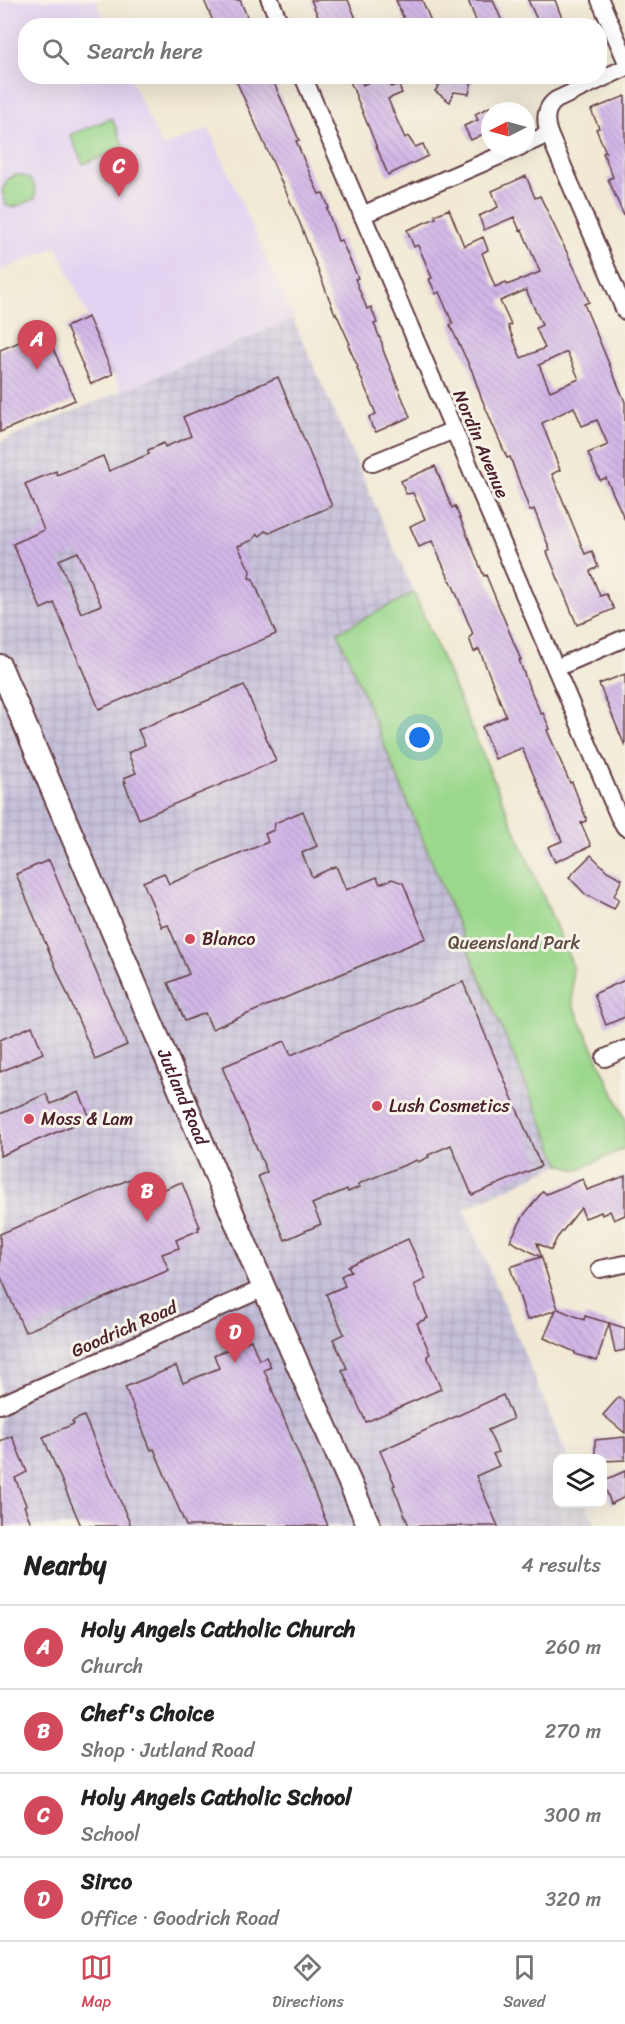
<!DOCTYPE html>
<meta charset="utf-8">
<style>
:root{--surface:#fff;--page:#f2f2f2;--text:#222;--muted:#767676;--line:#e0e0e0;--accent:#d1495b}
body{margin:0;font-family:Sriracha,sans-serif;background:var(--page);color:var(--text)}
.controls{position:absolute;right:18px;bottom:18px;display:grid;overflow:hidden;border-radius:12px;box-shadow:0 6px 24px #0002}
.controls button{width:54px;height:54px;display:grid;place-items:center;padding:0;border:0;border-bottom:2px solid var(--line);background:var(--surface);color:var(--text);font:30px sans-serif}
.compass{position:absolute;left:481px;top:102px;width:54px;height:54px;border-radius:50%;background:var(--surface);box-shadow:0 6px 24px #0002;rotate:264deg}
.you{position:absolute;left:420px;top:738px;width:21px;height:21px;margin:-15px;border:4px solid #fff;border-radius:50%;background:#1a73e8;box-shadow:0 0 0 9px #1a73e833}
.badge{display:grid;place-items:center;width:39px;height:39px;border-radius:50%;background:var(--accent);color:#fff;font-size:20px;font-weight:700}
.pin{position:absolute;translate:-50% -50px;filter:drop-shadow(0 2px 3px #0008)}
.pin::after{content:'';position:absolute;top:32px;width:21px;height:18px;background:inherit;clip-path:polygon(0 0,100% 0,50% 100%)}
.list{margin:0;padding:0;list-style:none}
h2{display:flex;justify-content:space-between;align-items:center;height:78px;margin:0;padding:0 24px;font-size:26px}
h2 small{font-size:20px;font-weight:400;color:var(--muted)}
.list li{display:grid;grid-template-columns:39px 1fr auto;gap:18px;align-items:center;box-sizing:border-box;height:84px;padding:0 24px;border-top:2px solid var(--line)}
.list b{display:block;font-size:22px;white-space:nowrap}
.list p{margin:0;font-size:20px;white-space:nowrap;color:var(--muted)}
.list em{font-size:20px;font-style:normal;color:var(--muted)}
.icon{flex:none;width:33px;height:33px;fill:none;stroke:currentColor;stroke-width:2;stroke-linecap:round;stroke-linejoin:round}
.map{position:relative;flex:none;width:625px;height:1526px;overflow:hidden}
.search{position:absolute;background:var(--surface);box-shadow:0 6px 24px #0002;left:18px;right:18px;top:18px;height:66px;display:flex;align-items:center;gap:15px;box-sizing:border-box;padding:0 21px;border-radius:24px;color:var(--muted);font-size:22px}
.sheet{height:414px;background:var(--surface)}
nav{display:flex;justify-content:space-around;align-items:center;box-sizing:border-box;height:84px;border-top:2px solid var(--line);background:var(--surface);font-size:16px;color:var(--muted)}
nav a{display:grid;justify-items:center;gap:3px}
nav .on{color:var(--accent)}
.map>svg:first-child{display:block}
.built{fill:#e3d3f2}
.industrial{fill:url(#industrial-grid)}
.park{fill:#9bd88d;stroke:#727c5c;stroke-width:1.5}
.building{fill:url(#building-back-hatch);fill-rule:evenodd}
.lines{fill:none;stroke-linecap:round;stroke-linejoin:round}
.street-casing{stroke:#633d44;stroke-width:20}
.secondary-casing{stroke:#633d44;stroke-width:26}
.street{stroke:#fff;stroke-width:16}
.secondary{stroke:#fff;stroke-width:22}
.poi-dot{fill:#d1495b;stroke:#f7f3e8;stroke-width:2}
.labels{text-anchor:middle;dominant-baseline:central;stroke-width:6;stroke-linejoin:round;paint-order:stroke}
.street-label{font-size:18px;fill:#4a1f2b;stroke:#f7f3e8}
.poi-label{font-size:18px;fill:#4a1f2b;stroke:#f7f3e8;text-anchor:start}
.park-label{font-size:18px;fill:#5e4d44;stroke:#f7f3e8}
</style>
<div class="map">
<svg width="625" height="1526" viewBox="0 0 625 1526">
<defs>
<pattern id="industrial-grid" width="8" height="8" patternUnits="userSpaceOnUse" patternTransform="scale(1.5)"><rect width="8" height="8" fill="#c6c0da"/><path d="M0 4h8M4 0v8" fill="none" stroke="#aca5bb"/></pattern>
<pattern id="building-back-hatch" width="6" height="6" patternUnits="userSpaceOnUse" patternTransform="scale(1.5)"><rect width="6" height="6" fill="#d2b6e8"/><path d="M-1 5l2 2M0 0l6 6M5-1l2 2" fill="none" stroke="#b69cc7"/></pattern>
</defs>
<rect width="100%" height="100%" fill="#f7f3e8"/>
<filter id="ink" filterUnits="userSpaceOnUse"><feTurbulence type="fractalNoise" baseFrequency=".0167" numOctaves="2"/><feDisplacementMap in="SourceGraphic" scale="12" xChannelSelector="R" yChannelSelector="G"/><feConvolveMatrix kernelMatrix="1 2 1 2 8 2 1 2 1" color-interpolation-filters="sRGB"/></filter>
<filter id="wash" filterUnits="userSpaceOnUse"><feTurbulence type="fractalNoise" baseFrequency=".008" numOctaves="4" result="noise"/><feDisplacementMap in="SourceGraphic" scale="24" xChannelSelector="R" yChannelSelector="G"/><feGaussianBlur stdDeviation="1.35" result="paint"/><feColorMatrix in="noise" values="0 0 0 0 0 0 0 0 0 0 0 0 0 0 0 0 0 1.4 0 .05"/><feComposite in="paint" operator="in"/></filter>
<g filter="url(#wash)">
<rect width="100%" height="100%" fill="#f1e9d4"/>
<path class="built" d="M0,0H96L108,25L26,26V76L130,77L162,147L209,129L293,319L121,391L57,246L0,271Z"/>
<path class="industrial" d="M293,319L414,593L338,631L463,938L560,1164L464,1209L568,1458H558V1504H586L596,1526H0V442Z"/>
<g class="park">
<path d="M112,118L124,148L83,164L70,135Z"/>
<path d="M15,175C30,174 38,185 35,199L12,208L6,204L2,191L8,179Z"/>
<path d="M414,593L572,964L573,1004L625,1119V1148L577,1170L560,1164L463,938L338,632Z"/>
</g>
<g id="blocks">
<g class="building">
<path d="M204,0H240L251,26H215Z"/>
<path d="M311,0H348L357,21L347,26H322Z"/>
<path d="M396,0H422L433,26H407Z"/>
<path d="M468,0H493L504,26H478Z"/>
<path d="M528,0H555L565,26H540Z"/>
<path d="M234,76H271L299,140L296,141L312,179L319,194L323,193L329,208L327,209L338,241L341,240L358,278L355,279L367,309L371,307L377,323L374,324L382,343L383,350L410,417L376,432L372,427L369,417L376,414L357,368L358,367L348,345L350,344L336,313L335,314L299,221Z"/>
<path d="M348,76H360L363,85L382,76H387L391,87L398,84L402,93L388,99L395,116L405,138L408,136L415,147L423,144L428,156L388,175Z"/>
<path d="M430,76H473L469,94L454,92L450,102L435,91L440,84Z"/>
<path d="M625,96V218L608,179L613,177L603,153L606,152L596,129L599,128L591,110Z"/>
<path d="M490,107V131L471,140L464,126L478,120L475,114Z"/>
<path d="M526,176L535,198L540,196L581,282L589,302L584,304L625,402V520L606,478L600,480L588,453L608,445L597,420L582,426L574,407L542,423L560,470L552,474L585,554L592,551L598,567L590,571L600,596L606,594L614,609L577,625L547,552L550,550L534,509L530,511L510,457L507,458L481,397L472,371L450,325L453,324L439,292L436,294L429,279L432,278L418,245L414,247L407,230L436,218L435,215L449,209L464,246L483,237L488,250L482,253L495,287L506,282L507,285L540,272L522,230L520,231L514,217L484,230L479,216L498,207L492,191ZM526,290L542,325L536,328L545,348L521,358L508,326L511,325L500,301ZM567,352L579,379L550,391L539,365Z"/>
<path d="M88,317L113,374L91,384L66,327Z"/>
<path d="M46,331L75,400L0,432V350Z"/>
<path d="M278,377L332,506L269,533L265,531L260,536L257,534L253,540L238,546L250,571L249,578L253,579L276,634L99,709L54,603L41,609L13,544L44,530L25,484L56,471L57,475L103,456L109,471L149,454L148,450L164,443L165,447L191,436L183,417ZM78,552L101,605L81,613L59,560Z"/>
<path d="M435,466L452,508L455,506L484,576L486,575L521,660H519L528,684L541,714L543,713L550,729L547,730L570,783L572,782L586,818V821L581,823L591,846L555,862L548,847L562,841L522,748L495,759L482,727L506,716L479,649L474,652L469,638L473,634L451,581H450L432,541L419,547L410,526L425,519L413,493L406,494L401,481Z"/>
<path d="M625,674V746L599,684Z"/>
<path d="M244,685L276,761L139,819L124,782H126L124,778L136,773L128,753L145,745L138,730Z"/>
<path d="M303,811L317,846L302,853L312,877L336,866L346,890L377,877L380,884L392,879L403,883L426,938L212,1029L205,1013L185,1021L168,983L189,974L168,925L162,927L143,882L164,873L169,884L268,842L265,834L274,830L275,823Z"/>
<path d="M591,855L607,871L622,879L614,896L619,899L614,909L586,895L569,877Z"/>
<path d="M49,860L127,1045L95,1059L16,874Z"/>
<path d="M625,980V1017L606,1025L594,994Z"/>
<path d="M463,982L541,1166L472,1195L451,1145L428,1155L429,1157L418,1162L417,1160L358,1184L360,1187L348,1192L347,1189L312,1204L321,1224L285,1240L258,1176L267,1172L222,1067L285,1041L291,1055Z"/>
<path d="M32,1026L43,1053L0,1072V1040Z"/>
<path d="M79,1092L90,1118L0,1156V1114L46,1094L51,1104Z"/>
<path d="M625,1176V1215L614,1220L610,1211L602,1215L601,1212L585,1218L581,1208L557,1238L551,1250L537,1243L558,1309L584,1320L585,1316L609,1323L597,1361L575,1354V1352L544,1338L556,1310L527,1320L510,1267L541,1257L510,1241L524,1215L543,1191L546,1194L583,1179L587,1190Z"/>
<path d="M130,1179L139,1200L179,1183H182L200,1227H198L199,1230L176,1240L179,1248L162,1254L169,1270L25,1332L0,1275V1234Z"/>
<path d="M408,1239L426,1279L414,1285L428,1318L417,1323L430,1354L427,1356L441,1389L366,1422L342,1370L347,1368L333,1339L344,1334L326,1294L345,1286L341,1276L351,1271L348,1266Z"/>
<path d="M609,1323L625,1328V1350L615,1352Z"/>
<path d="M251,1340L259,1360L266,1357L271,1367L264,1370L328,1526H186L154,1449L151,1450L125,1387L176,1366L183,1383L219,1368L214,1355Z"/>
<path d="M503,1395L513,1419L488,1430L498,1452L493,1454L499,1466L476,1476L498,1526H409L393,1486L395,1485L380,1451Z"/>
<path d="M619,1397L625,1402V1433L603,1415Z"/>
<path d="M84,1416L131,1526H81L43,1437L74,1424L72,1421Z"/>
<path d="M12,1436L27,1472L15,1478L26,1505L24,1506L32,1526H0V1441Z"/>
<path d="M625,1437V1460L603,1461V1458H595V1440Z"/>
<path d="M625,1471V1497L611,1504L603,1481Z"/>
</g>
</g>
</g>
<g filter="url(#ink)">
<use href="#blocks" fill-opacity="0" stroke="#633d44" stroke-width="1.5"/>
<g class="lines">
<defs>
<g id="street">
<path d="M270,0L281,26"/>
<path d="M600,0L625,58"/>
<path d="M625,68L556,100C544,109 545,121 549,134L625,311"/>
<path d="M303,76L619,817L625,827"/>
<path d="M526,144L549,134"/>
<path d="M362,215L520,147"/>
<path d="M373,463L454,430"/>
<path d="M556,668L625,638"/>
<path d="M605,1058L625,1049"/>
<path d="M600,1269L625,1264"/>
<path d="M0,1405L264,1288"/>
</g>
<g id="secondary">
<path id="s1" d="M0,666L264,1288L369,1526"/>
</g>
</defs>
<use href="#street" class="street-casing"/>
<use href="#secondary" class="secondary-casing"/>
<use href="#street" class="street"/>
<use href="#secondary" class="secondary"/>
</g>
</g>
<g class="poi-dot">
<circle cx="190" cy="939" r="6"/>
<circle cx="377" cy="1106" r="6"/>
<circle cx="29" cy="1119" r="6"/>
</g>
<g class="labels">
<g class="street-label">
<text transform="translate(481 444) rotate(67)">Nordin Avenue</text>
<text stroke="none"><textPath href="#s1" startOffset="468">Jutland Road</textPath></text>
<text transform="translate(124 1329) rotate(-24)">Goodrich Road</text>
</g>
<g class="poi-label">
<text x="202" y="939">Blanco</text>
<text x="389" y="1106">Lush Cosmetics</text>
<text x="41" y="1119">Moss &amp; Lam</text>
</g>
<g class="park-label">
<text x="514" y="943">Queensland Park</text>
</g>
</g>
</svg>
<div class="controls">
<button><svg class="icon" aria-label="layers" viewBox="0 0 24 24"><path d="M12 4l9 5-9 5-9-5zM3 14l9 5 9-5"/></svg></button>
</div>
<svg class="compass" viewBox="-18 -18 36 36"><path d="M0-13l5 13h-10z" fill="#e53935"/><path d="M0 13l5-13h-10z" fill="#767676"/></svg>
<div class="you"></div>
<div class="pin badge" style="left:37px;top:370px">A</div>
<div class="pin badge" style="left:147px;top:1222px">B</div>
<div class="pin badge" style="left:119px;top:197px">C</div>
<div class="pin badge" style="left:235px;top:1363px">D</div>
<div class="search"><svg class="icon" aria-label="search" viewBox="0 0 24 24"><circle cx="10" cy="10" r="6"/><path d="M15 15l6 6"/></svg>Search here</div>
</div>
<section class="sheet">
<h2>Nearby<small>4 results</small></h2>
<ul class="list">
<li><span class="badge">A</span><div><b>Holy Angels Catholic Church</b><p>Church</p></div><em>260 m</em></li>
<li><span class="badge">B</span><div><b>Chef's Choice</b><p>Shop · Jutland Road</p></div><em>270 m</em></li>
<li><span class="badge">C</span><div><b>Holy Angels Catholic School</b><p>School</p></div><em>300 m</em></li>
<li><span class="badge">D</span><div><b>Sirco</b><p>Office · Goodrich Road</p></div><em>320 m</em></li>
</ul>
</section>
<nav>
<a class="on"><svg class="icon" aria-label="map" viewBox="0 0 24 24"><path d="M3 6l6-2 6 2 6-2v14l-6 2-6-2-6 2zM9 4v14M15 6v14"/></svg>Map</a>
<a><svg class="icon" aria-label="directions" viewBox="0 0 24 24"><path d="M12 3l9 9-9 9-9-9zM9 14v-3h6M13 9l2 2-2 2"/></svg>Directions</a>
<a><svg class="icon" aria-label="saved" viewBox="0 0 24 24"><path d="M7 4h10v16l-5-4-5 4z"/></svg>Saved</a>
</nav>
